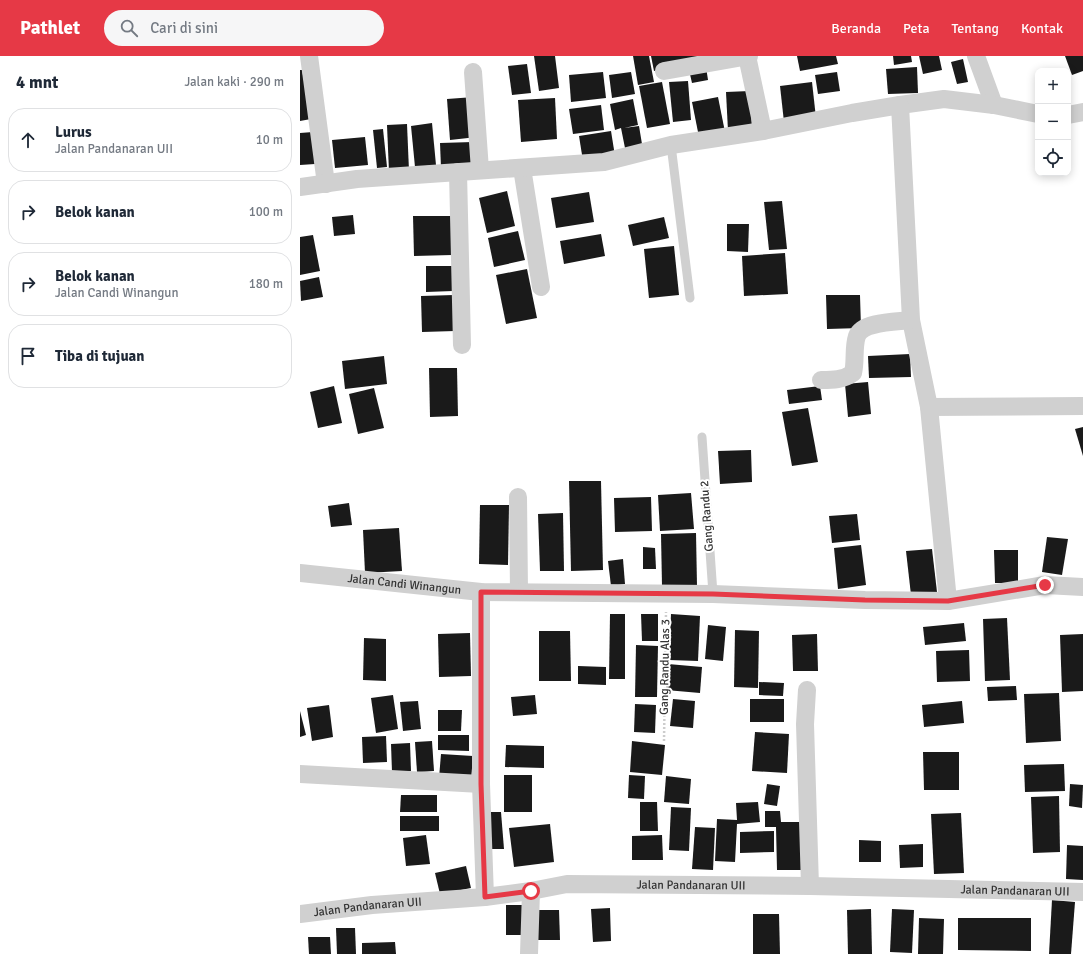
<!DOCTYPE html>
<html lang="id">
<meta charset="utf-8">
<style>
:root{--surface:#fff;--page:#f6f6f7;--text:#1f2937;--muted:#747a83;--line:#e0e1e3;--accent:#e63946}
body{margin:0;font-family:Signika,sans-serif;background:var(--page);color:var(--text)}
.controls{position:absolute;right:12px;top:12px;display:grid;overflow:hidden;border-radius:8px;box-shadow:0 2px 10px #0003}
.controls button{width:36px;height:36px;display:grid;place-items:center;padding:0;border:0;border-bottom:1px solid var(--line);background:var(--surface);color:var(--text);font:20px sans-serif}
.stop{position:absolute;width:12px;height:12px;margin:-9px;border:3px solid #e63946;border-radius:50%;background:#fff}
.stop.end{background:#e63946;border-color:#fff;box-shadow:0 1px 4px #0008}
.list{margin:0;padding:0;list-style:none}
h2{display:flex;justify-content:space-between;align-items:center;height:52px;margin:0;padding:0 16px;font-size:17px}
h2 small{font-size:13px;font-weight:400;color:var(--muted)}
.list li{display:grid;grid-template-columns:26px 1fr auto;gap:12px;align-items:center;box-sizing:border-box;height:64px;margin:0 8px 8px;padding:0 8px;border:1px solid var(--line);border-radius:16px}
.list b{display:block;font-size:15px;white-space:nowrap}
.list p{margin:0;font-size:13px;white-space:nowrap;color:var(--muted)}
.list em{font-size:13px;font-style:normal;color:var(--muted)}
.icon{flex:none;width:22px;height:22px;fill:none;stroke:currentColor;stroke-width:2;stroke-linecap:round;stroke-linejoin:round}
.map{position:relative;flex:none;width:783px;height:898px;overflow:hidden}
header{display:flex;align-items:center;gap:24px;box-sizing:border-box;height:56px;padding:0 20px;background:var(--accent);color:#fff}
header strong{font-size:19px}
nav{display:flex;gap:22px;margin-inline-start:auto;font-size:14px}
.search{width:280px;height:36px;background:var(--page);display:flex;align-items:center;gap:10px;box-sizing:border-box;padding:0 14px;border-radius:22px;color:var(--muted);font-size:15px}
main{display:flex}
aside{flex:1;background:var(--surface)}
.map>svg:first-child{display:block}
.building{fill:#1a1a1a}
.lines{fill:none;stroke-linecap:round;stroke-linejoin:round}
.path{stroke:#cdcdcd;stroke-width:2.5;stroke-dasharray:2 2;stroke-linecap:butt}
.service{stroke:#d0d0d0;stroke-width:9}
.minor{stroke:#d0d0d0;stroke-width:18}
.route{stroke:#e63946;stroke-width:5}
.labels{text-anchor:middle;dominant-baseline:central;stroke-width:4;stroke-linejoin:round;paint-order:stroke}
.street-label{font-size:12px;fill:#333;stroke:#fff}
</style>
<header>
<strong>Pathlet</strong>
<div class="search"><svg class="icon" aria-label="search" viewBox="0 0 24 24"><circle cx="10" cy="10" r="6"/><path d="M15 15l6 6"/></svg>Cari di sini</div>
<nav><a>Beranda</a><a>Peta</a><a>Tentang</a><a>Kontak</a></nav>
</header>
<main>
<aside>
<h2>4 mnt<small>Jalan kaki · 290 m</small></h2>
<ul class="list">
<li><svg class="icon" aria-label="ahead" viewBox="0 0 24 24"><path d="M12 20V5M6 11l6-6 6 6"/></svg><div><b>Lurus</b><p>Jalan Pandanaran UII</p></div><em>10 m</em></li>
<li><svg class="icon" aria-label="right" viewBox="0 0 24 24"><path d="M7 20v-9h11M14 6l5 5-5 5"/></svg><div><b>Belok kanan</b></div><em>100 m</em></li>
<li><svg class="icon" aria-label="right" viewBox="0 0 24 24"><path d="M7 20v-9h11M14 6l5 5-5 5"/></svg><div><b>Belok kanan</b><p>Jalan Candi Winangun</p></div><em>180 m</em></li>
<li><svg class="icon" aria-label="arrive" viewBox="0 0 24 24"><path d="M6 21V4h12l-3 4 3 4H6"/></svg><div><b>Tiba di tujuan</b></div></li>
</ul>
</aside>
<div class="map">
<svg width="783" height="898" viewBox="0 0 783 898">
<rect width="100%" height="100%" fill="#fff"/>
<g class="building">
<path d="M234,0H255L259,32L239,35Z"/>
<path d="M333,0H349L354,26L338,29Z"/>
<path d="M351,0H397L398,6L354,15Z"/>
<path d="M497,0H536L538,8L500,15Z"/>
<path d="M593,0H611L612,6L594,9Z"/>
<path d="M619,0H639L642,14L623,18Z"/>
<path d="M765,0H783V15L772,19Z"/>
<path d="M663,3L668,26L657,28L651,6Z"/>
<path d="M227,8L231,37L212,39L208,10Z"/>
<path d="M406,11L408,24L392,27L389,14Z"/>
<path d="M617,11L618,37L588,38L586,13Z"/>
<path d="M0,14H2L11,63L0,65Z"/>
<path d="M303,16L306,42L271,46L269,19Z"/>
<path d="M331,16L335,38L312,42L309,19Z"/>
<path d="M537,16L540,35L518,38L515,19Z"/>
<path d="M388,25L391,64L373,66L369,26Z"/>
<path d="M362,26L370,68L347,72L339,30Z"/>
<path d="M512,26L516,62L484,66L480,30Z"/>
<path d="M450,35L452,74L428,75L426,36Z"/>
<path d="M174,41L177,81L150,84L147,43Z"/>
<path d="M418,41L425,76L399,81L392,46Z"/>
<path d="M255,42L257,83L221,86L218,44Z"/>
<path d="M333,43L338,69L324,72L339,70L343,94L326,97L321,72L315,74L310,48Z"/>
<path d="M301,49L304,74L273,78L269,53Z"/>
<path d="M132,67L136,109L115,111L111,70Z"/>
<path d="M107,68L109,115L89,116L87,69Z"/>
<path d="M83,73L87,111L77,112L73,74Z"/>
<path d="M311,75L315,100L283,105L279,80Z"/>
<path d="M13,76L15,108L0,109V77Z"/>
<path d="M65,81L68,109L35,112L32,84Z"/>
<path d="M173,86L174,111L141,112L140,87Z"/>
<path d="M207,135L215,170L187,177L179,142Z"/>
<path d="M289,136L294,166L256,172L251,142Z"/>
<path d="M482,145L487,193L469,194L464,146Z"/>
<path d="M53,159L55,178L34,180L32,161Z"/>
<path d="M113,160H151L152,199L114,200Z"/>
<path d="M364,161L369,182L333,190L328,169Z"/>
<path d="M427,168H449L448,196L427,195Z"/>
<path d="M218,175L225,204L194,211L188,182Z"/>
<path d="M301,178L305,200L264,208L260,185Z"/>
<path d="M13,179L20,215L0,219V181Z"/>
<path d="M374,190L379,239L349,242L344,193Z"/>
<path d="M485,197L488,238L444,240L442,200Z"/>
<path d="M126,210H153V235L126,236Z"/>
<path d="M227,213L237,262L206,268L196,219Z"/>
<path d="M19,221L23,241L1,245L0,225Z"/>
<path d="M154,239L155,275L122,276L121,240Z"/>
<path d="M526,239H560L561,272L527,273Z"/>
<path d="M610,298L611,321L569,322L568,300Z"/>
<path d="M84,300L87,328L45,333L42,305Z"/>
<path d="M129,312H157L158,360L130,361Z"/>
<path d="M568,326L571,358L548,361L545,328Z"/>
<path d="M34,330L42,367L18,372L10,336Z"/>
<path d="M520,330L522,344L489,348L487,334Z"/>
<path d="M74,332L84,372L58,378L49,338Z"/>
<path d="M508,352L518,406L492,410L482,356Z"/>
<path d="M783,371V400L775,373Z"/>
<path d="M451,394L452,426L420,428L418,395Z"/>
<path d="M269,425H301L303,514L271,515Z"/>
<path d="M391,437L394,473L360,475L358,439Z"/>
<path d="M351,441L352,475L315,476L314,442Z"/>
<path d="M49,447L52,469L31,471L28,450Z"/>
<path d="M180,449H209L208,509L179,508Z"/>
<path d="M263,457L264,515H240L238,458Z"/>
<path d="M557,458L560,484L532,487L529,460Z"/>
<path d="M99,472L102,515L65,517L63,474Z"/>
<path d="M396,477L397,530H362L361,478Z"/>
<path d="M747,481L768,483L762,519L742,516Z"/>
<path d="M561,489L566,529L538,533L534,492Z"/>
<path d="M343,491L355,492L356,513H343Z"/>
<path d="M632,493L637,536L611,539L606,495Z"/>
<path d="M694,494H718V527H695Z"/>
<path d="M323,503L325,528L311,530L308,505Z"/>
<path d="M310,558H325V623H309Z"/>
<path d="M341,558H358V585H342Z"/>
<path d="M371,558L400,560L398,605L369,604Z"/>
<path d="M707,562L710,624L685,625L683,563Z"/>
<path d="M664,567L666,585L625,589L623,571Z"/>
<path d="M408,569L426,571L423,605L405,603Z"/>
<path d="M435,574L459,575L458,632L434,631Z"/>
<path d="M239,575H270L271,625H239Z"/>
<path d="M170,577L171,620L139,621L138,578Z"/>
<path d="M517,578L518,615H493L492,579Z"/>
<path d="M783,578V635L762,636L760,579Z"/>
<path d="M64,582L86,583V625L63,624Z"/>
<path d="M336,589L358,590L357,641H335Z"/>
<path d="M669,594L670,625L637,626L636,595Z"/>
<path d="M368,608L402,611L400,637L366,634Z"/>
<path d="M278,610L306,611V629L278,628Z"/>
<path d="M459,626L484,627L483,640L459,639Z"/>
<path d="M716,630L717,644L688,645L687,631Z"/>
<path d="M759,637L761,685L726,687L724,638Z"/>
<path d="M93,639L98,673L76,677L71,642Z"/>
<path d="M235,639L237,658L213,660L211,641Z"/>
<path d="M373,643L395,645L393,672L370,670Z"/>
<rect x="450" y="643" width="34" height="23"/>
<path d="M118,645L121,673L103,675L100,646Z"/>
<path d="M662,645L664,667L624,671L622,649Z"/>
<path d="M335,648L356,649L355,677L334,676Z"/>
<path d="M29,649L33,681L12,685L7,652Z"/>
<path d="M138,654H162L161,675H138Z"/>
<path d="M0,655L6,679L0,681Z"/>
<path d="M455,676L489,678L487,717L452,715Z"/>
<path d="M138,679H169V695L138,694Z"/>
<path d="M86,680L87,706L63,707L62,681Z"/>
<path d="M132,685L134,715L117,716L115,686Z"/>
<path d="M332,685L365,689L362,719L330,716Z"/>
<path d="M110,687L111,715L92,716L91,688Z"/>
<path d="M206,689L244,690V712L205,711Z"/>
<path d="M623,696H659V734H624Z"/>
<path d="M141,698L173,700L171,724L139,722Z"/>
<path d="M764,708L765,735L725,736L724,709Z"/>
<rect x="204" y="719" width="28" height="37"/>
<path d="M329,719L345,720L344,743L328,742Z"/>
<path d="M366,720L391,723L389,748L364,746Z"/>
<path d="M467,728L480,730L477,750L464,748Z"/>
<path d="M770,728L783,729L782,752L769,750Z"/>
<path d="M101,739H137V756H100Z"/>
<path d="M759,740L760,796L733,797L731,741Z"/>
<path d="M340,746H357L358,775H340Z"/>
<path d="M458,746L460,766L437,768L435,806L415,805L417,763L437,764L436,747Z"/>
<path d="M371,751L391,752L389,795L369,794Z"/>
<path d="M465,755H480L481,766H503L504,814H477L476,771H465Z"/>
<path d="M189,756H201L204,793H192Z"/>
<path d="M661,757L664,817L634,818L631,758Z"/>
<rect x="100" y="760" width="39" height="15"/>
<path d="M250,768L254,806L214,811L209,772Z"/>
<path d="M395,771L415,772L413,814L392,813Z"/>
<path d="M474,775V796L440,797V776Z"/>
<path d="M126,779L130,808L106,810L103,782Z"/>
<path d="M362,779L363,804H332V780Z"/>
<path d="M559,784L581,785V806H559Z"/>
<path d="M623,788V811L600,812L599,789Z"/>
<path d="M767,789L783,790V824L766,823Z"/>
<path d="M166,810L171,832L140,838L135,817Z"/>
<path d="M752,844L775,846L771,898H749Z"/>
<path d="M206,849H225L224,879H206Z"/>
<path d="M310,852L311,885L293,886L291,853Z"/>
<path d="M571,853L572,898H548L547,854Z"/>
<path d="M592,853L614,854L612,897L590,896Z"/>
<path d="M236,854H259L260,884H237Z"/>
<path d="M453,858H479L480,898H453Z"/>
<path d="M619,862L644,863L643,898H618Z"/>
<path d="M658,862H731V895L658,894Z"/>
<path d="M36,872H55L56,898H37Z"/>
<path d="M8,881H30L31,898H9Z"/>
<path d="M95,886L96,898H62V887Z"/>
</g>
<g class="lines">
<path class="path" d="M364,685L366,556"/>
<g class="service">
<path d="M371,89L390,242"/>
<path d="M402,381L413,538"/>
</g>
<g class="minor">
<path d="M9,0L26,128"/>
<path d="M447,0L463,75"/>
<path d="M676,0L694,49"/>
<path d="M364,15L449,0"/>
<path d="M173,16L180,114"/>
<path d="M600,49L644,43L694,49L738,58"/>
<path d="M768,59L783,56"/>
<path d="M222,112L241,231"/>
<path d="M158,116L162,289"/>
<path d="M0,131L57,123L304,106L371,89L463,75L552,57L600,49L611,264L629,351L648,545"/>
<path d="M521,324C533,324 543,324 553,317C556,305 553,292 557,280C563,265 597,266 611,264"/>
<path d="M629,351L783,350"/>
<path d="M218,441L219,535"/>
<path id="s1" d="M0,517L181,536L413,538L565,544L648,545L745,529L783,531"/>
<path d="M181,536V728L185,841"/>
<path d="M507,634L505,668L510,830"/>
<path d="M0,718L181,728"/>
<path id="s2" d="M0,858L72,849L185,841L231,835L267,828L510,830L783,836"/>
<path d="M229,898L231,835"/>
</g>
</g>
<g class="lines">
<path class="route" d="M231,835L185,841L181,728V536L413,538L565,544L648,545L745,529"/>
</g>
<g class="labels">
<g class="street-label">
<text transform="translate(407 460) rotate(-94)">Gang Randu 2</text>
<text stroke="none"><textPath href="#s1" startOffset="105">Jalan Candi Winangun</textPath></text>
<text transform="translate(365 611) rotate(-89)">Gang Randu Alas 3</text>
<text stroke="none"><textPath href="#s2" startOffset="393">Jalan Pandanaran UII</textPath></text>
<text stroke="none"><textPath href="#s2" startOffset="717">Jalan Pandanaran UII</textPath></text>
<text stroke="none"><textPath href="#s2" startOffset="68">Jalan Pandanaran UII</textPath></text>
</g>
</g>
</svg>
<div class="controls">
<button>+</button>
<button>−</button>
<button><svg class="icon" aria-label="locate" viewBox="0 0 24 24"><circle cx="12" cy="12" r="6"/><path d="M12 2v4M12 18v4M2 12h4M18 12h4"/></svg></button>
</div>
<div class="stop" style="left:231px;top:835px"></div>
<div class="stop end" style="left:745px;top:529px"></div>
</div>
</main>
